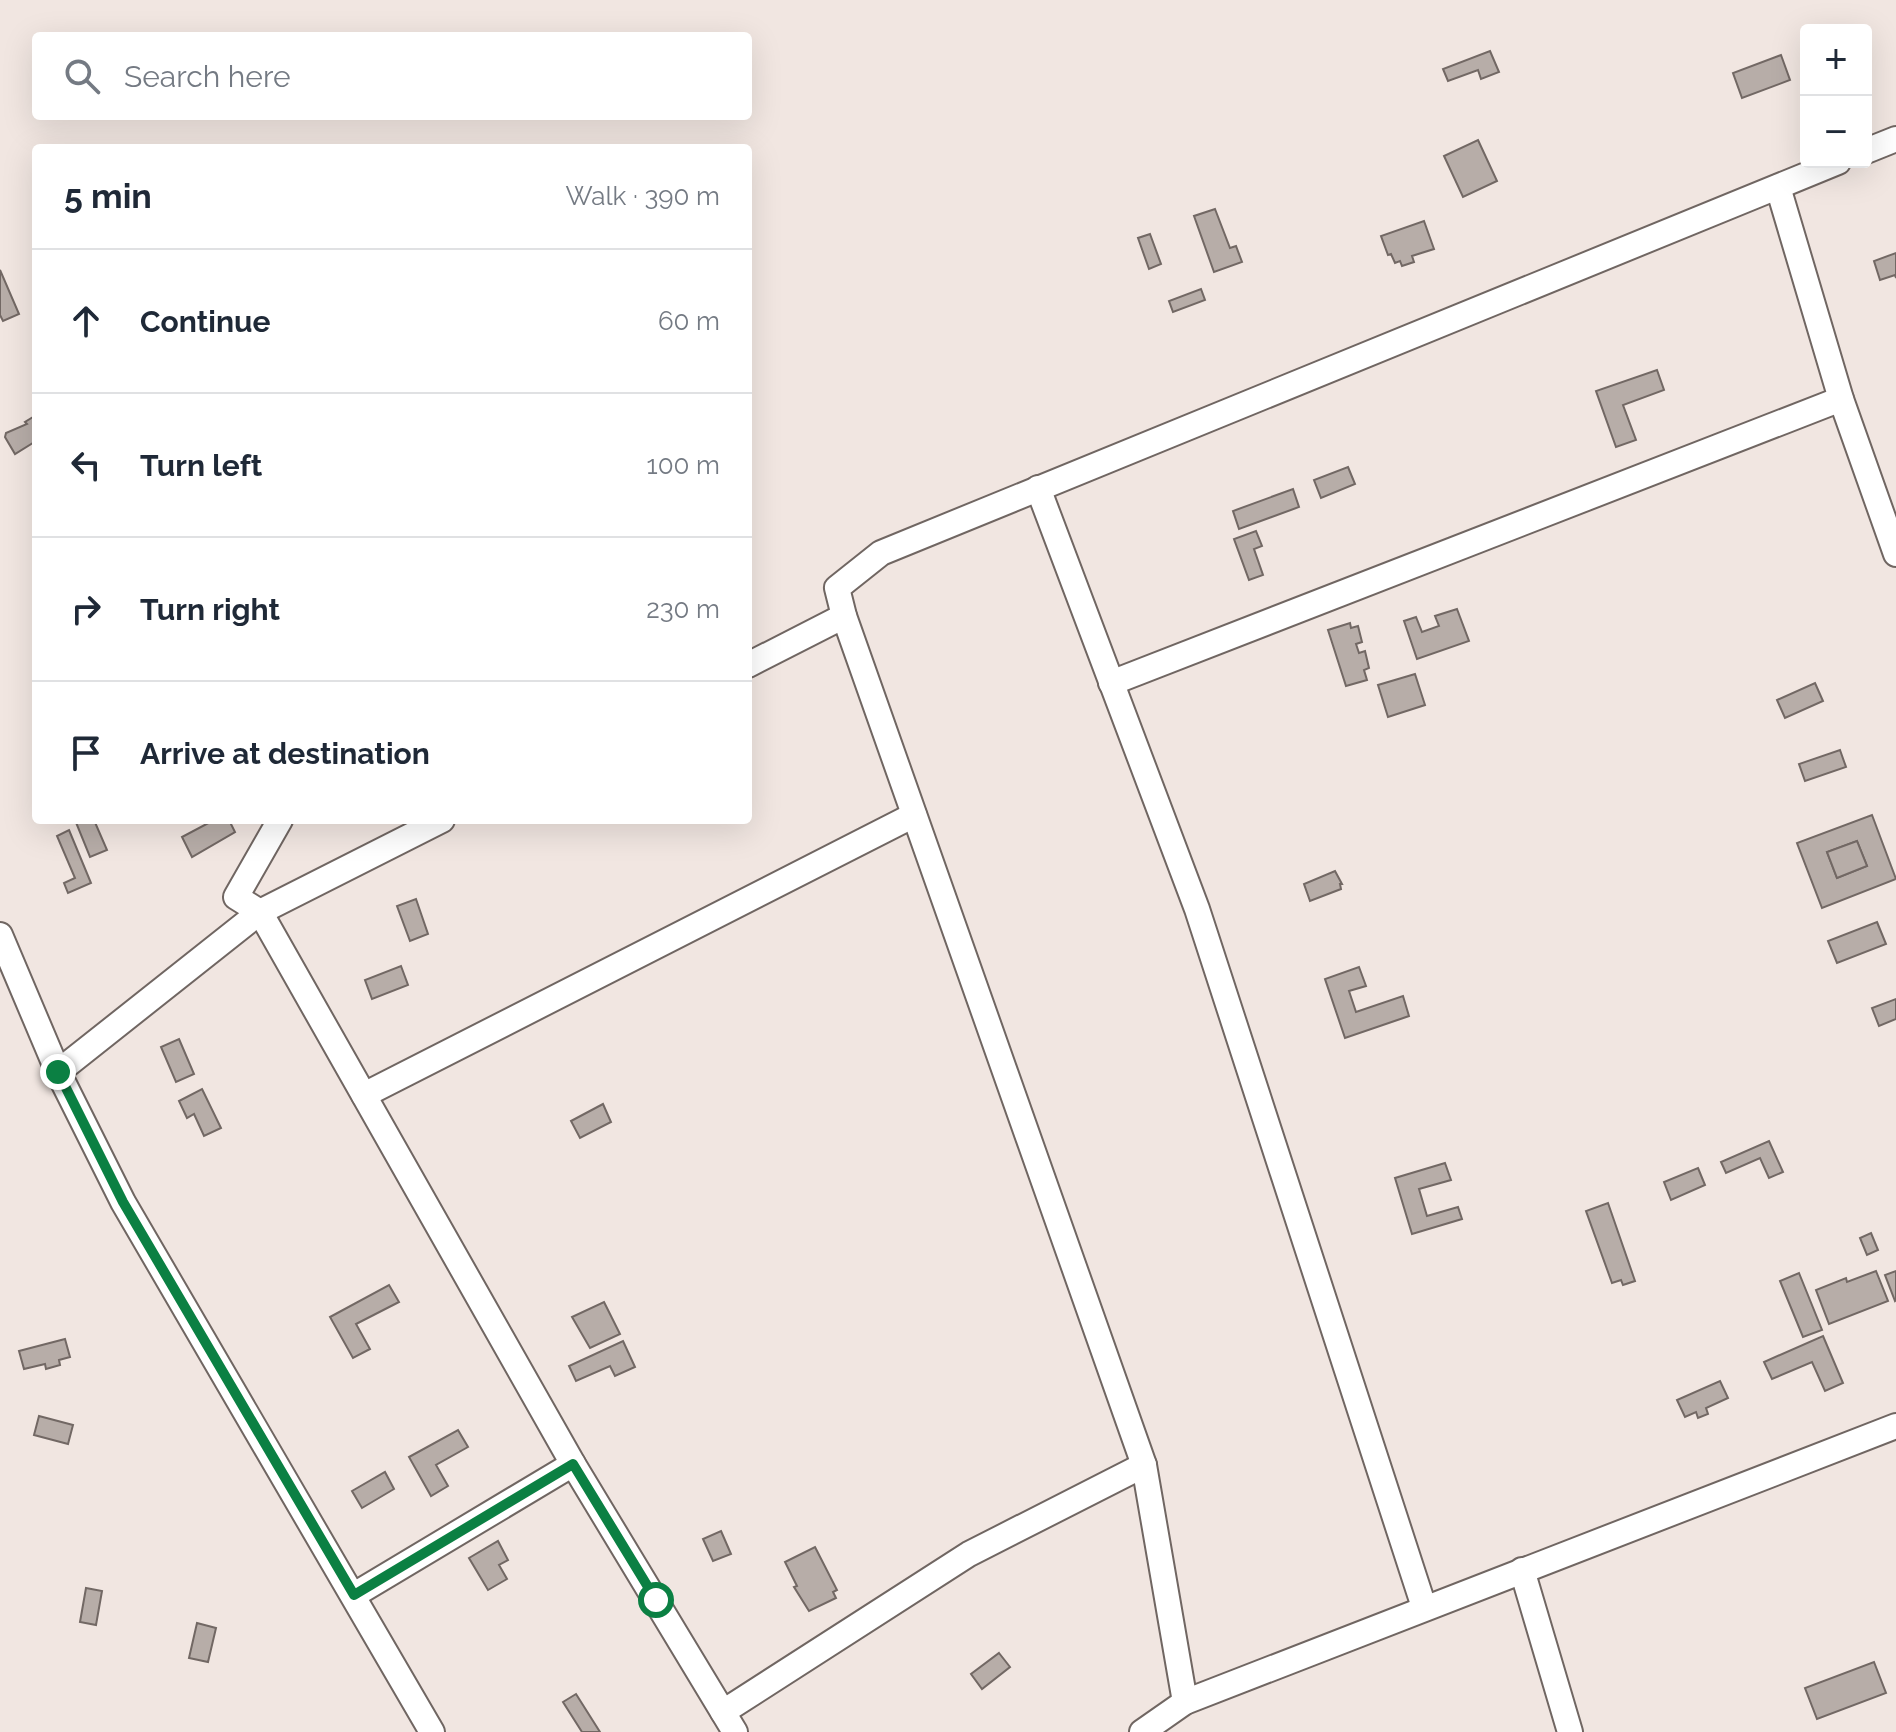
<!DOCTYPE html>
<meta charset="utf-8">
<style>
:root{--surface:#fff;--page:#f2f2f3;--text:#1f2937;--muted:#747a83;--line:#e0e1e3}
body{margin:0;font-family:Raleway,sans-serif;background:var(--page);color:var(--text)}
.controls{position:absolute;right:24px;top:24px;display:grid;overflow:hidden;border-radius:8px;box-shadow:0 8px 32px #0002}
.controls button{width:72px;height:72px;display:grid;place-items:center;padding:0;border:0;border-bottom:2px solid var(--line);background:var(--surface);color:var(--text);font:40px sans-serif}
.stop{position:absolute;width:24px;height:24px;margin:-18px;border:6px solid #0b8043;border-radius:50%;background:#fff}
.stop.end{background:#0b8043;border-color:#fff;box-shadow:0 2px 8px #0008}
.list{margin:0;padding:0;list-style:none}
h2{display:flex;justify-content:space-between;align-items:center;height:104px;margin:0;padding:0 32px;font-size:34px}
h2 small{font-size:26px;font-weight:400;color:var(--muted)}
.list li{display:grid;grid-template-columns:52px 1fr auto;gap:24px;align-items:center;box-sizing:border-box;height:144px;padding:0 32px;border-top:2px solid var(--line)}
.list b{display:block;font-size:30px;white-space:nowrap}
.list em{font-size:26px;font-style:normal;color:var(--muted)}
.icon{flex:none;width:44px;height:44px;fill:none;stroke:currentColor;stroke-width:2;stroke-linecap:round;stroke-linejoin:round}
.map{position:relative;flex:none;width:1896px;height:1732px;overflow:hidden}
.search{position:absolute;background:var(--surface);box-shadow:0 8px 32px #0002;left:32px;top:32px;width:720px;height:88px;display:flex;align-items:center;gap:20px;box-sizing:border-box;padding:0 28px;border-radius:8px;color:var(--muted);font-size:30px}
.panel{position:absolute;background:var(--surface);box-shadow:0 8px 32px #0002;left:32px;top:144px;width:720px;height:680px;border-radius:8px}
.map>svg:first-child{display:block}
.building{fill:#b7ada8;stroke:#726864;stroke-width:2;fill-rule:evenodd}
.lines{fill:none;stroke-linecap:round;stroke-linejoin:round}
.minor-casing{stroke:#706662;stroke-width:28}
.minor{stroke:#fff;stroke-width:24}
.route{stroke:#0b8043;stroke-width:10}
</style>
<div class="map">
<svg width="1896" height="1732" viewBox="0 0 1896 1732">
<rect width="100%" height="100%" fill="#f1e6e1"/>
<g class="building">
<path d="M1490,51L1499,72L1481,79L1478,70L1448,81L1443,69Z"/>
<path d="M1781,55L1790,80L1742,98L1733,73Z"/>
<path d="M1478,140L1497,181L1463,197L1444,156Z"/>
<path d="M1215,209L1230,248L1236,246L1242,262L1214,272L1194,216Z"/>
<path d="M1424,221L1434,249L1412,256L1414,262L1402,266L1400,261L1395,263L1391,254L1388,255L1381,236Z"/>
<path d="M1150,234L1161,264L1149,269L1138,238Z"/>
<path d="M1896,253V278L1895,275L1880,280L1874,261Z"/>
<path d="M0,270L19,314L3,321L0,315Z"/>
<path d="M1201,289L1205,300L1173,312L1169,301Z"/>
<path d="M1657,370L1664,390L1623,405L1636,440L1616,447L1596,391Z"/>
<path d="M33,417L36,418V441L15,454L5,437L6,433L27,424L25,422Z"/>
<path d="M1348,467L1355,484L1321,498L1314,480Z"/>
<path d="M1293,489L1299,507L1239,529L1233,511Z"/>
<path d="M1256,531L1262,546L1254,549L1263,575L1249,580L1234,539Z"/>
<path d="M1457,609L1469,641L1417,659L1404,621L1416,617L1422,632L1439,626L1435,616Z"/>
<path d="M1350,623L1351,628L1358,626L1362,642L1356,644L1359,653L1365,651L1369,668L1364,670L1367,680L1346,686L1328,630Z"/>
<path d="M1415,674L1425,705L1388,717L1378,685Z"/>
<path d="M1815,683L1823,701L1785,718L1777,700Z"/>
<path d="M1840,750L1846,767L1805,781L1799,764Z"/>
<path d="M1872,815L1896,879L1822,908L1797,843ZM1857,841L1867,866L1837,878L1827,852Z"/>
<path d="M75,820H94L107,850L90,857Z"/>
<path d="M214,820H229L235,832L192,857L182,837Z"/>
<path d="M69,830L91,883L68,893L64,883L75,878L57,836Z"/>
<path d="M1857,841L1867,866L1837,878L1827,852Z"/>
<path d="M1335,871L1342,884H1340L1341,889L1310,901L1304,884Z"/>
<path d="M416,899L428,934L410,941L397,906Z"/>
<path d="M1877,922L1886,944L1837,963L1828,941Z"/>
<path d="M401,966L408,985L372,999L365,980Z"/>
<path d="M1359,967L1366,986L1349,991L1356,1012L1403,996L1409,1016L1345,1038L1325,979Z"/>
<path d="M1896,999V1019L1879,1026L1872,1008Z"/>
<path d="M179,1039L194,1074L176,1082L161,1047Z"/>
<path d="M202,1089L221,1128L204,1136L194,1114L187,1118L179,1101Z"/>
<path d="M603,1104L611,1122L580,1138L571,1121Z"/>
<path d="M1769,1141L1783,1172L1769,1178L1760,1158L1726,1173L1721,1162Z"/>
<path d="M1445,1163L1451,1180L1419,1189L1427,1216L1458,1207L1462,1219L1412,1234L1395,1178Z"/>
<path d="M1698,1168L1705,1185L1671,1200L1664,1182Z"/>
<path d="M1608,1203L1635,1281L1623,1285L1621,1280L1612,1283L1586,1211Z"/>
<path d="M1871,1233L1878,1250L1867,1255L1860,1238Z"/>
<path d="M1876,1271L1888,1301L1829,1324L1816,1290L1846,1278L1847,1282Z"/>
<path d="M1896,1271V1300L1895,1301L1885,1275Z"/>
<path d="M1799,1273L1822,1330L1803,1337L1780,1281Z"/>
<path d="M389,1285L399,1302L356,1324L370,1349L353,1358L330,1317Z"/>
<path d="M604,1302L620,1334L590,1348L572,1317Z"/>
<path d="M1823,1336L1843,1383L1825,1391L1812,1362L1772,1379L1764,1362Z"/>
<path d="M65,1339L70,1357L59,1360L60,1365L46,1369L45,1364L24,1369L19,1351Z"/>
<path d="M623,1341L635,1367L615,1376L610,1366L576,1381L569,1366Z"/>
<path d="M1720,1381L1728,1398L1706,1408L1708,1414L1698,1418L1696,1412L1685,1417L1677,1400Z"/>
<path d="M39,1416L73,1425L68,1444L34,1435Z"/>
<path d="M458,1430L468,1447L436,1465L448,1486L431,1496L409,1457Z"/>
<path d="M385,1472L394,1489L362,1508L352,1491Z"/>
<path d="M721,1531L731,1554L713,1561L703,1539Z"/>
<path d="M498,1541L508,1560L499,1565L507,1579L488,1590L469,1558Z"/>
<path d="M815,1547L837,1590L833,1592L836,1598L809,1611L794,1587L797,1586L785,1562Z"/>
<path d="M86,1588L102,1591L96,1625L80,1622Z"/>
<path d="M197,1623L216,1628L208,1662L189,1658Z"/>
<path d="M999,1653L1010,1667L982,1689L971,1674Z"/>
<path d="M1874,1662L1886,1693L1817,1719L1805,1688Z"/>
<path d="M576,1694L600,1732H582L563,1702Z"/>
</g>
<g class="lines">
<defs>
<g id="minor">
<path d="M1866,151L1896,139"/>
<path d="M1778,187L1841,399L1896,554"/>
<path d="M1038,488L1197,909L1424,1607"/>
<path d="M748,665L844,616"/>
<path d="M1111,683L1841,399"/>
<path d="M280,820L236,897L260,912L573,1464L735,1732"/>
<path d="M0,935L58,1072L123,1202L432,1732"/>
<path d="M58,1072L260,912L442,820"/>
<path d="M364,1095L914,815"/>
<path d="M1522,1570L1570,1732"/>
<path d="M354,1595L573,1464"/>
<path d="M1185,1702L1144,1465L844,616L837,588L881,553L1838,162"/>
<path d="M723,1712L969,1554L1144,1465"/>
<path d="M1142,1732L1185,1702L1896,1426"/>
</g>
</defs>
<use href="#minor" class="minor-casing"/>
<use href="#minor" class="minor"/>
</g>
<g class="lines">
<path class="route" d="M58,1072L123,1202L354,1595L573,1464L656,1600"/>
</g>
</svg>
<div class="controls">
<button>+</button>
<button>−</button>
</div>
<div class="stop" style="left:656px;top:1600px"></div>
<div class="stop end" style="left:58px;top:1072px"></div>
<div class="search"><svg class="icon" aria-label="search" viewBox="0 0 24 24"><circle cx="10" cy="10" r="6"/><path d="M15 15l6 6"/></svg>Search here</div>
<section class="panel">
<h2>5 min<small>Walk · 390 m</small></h2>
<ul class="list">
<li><svg class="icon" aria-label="ahead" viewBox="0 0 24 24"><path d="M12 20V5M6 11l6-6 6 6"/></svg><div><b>Continue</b></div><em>60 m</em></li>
<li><svg class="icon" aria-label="left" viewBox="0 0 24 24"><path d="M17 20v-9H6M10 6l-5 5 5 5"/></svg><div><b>Turn left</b></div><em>100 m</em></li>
<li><svg class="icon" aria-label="right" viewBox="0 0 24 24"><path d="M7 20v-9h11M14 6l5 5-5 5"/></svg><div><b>Turn right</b></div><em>230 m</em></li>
<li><svg class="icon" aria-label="arrive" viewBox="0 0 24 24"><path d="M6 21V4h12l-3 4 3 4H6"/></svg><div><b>Arrive at destination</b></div></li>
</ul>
</section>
</div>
